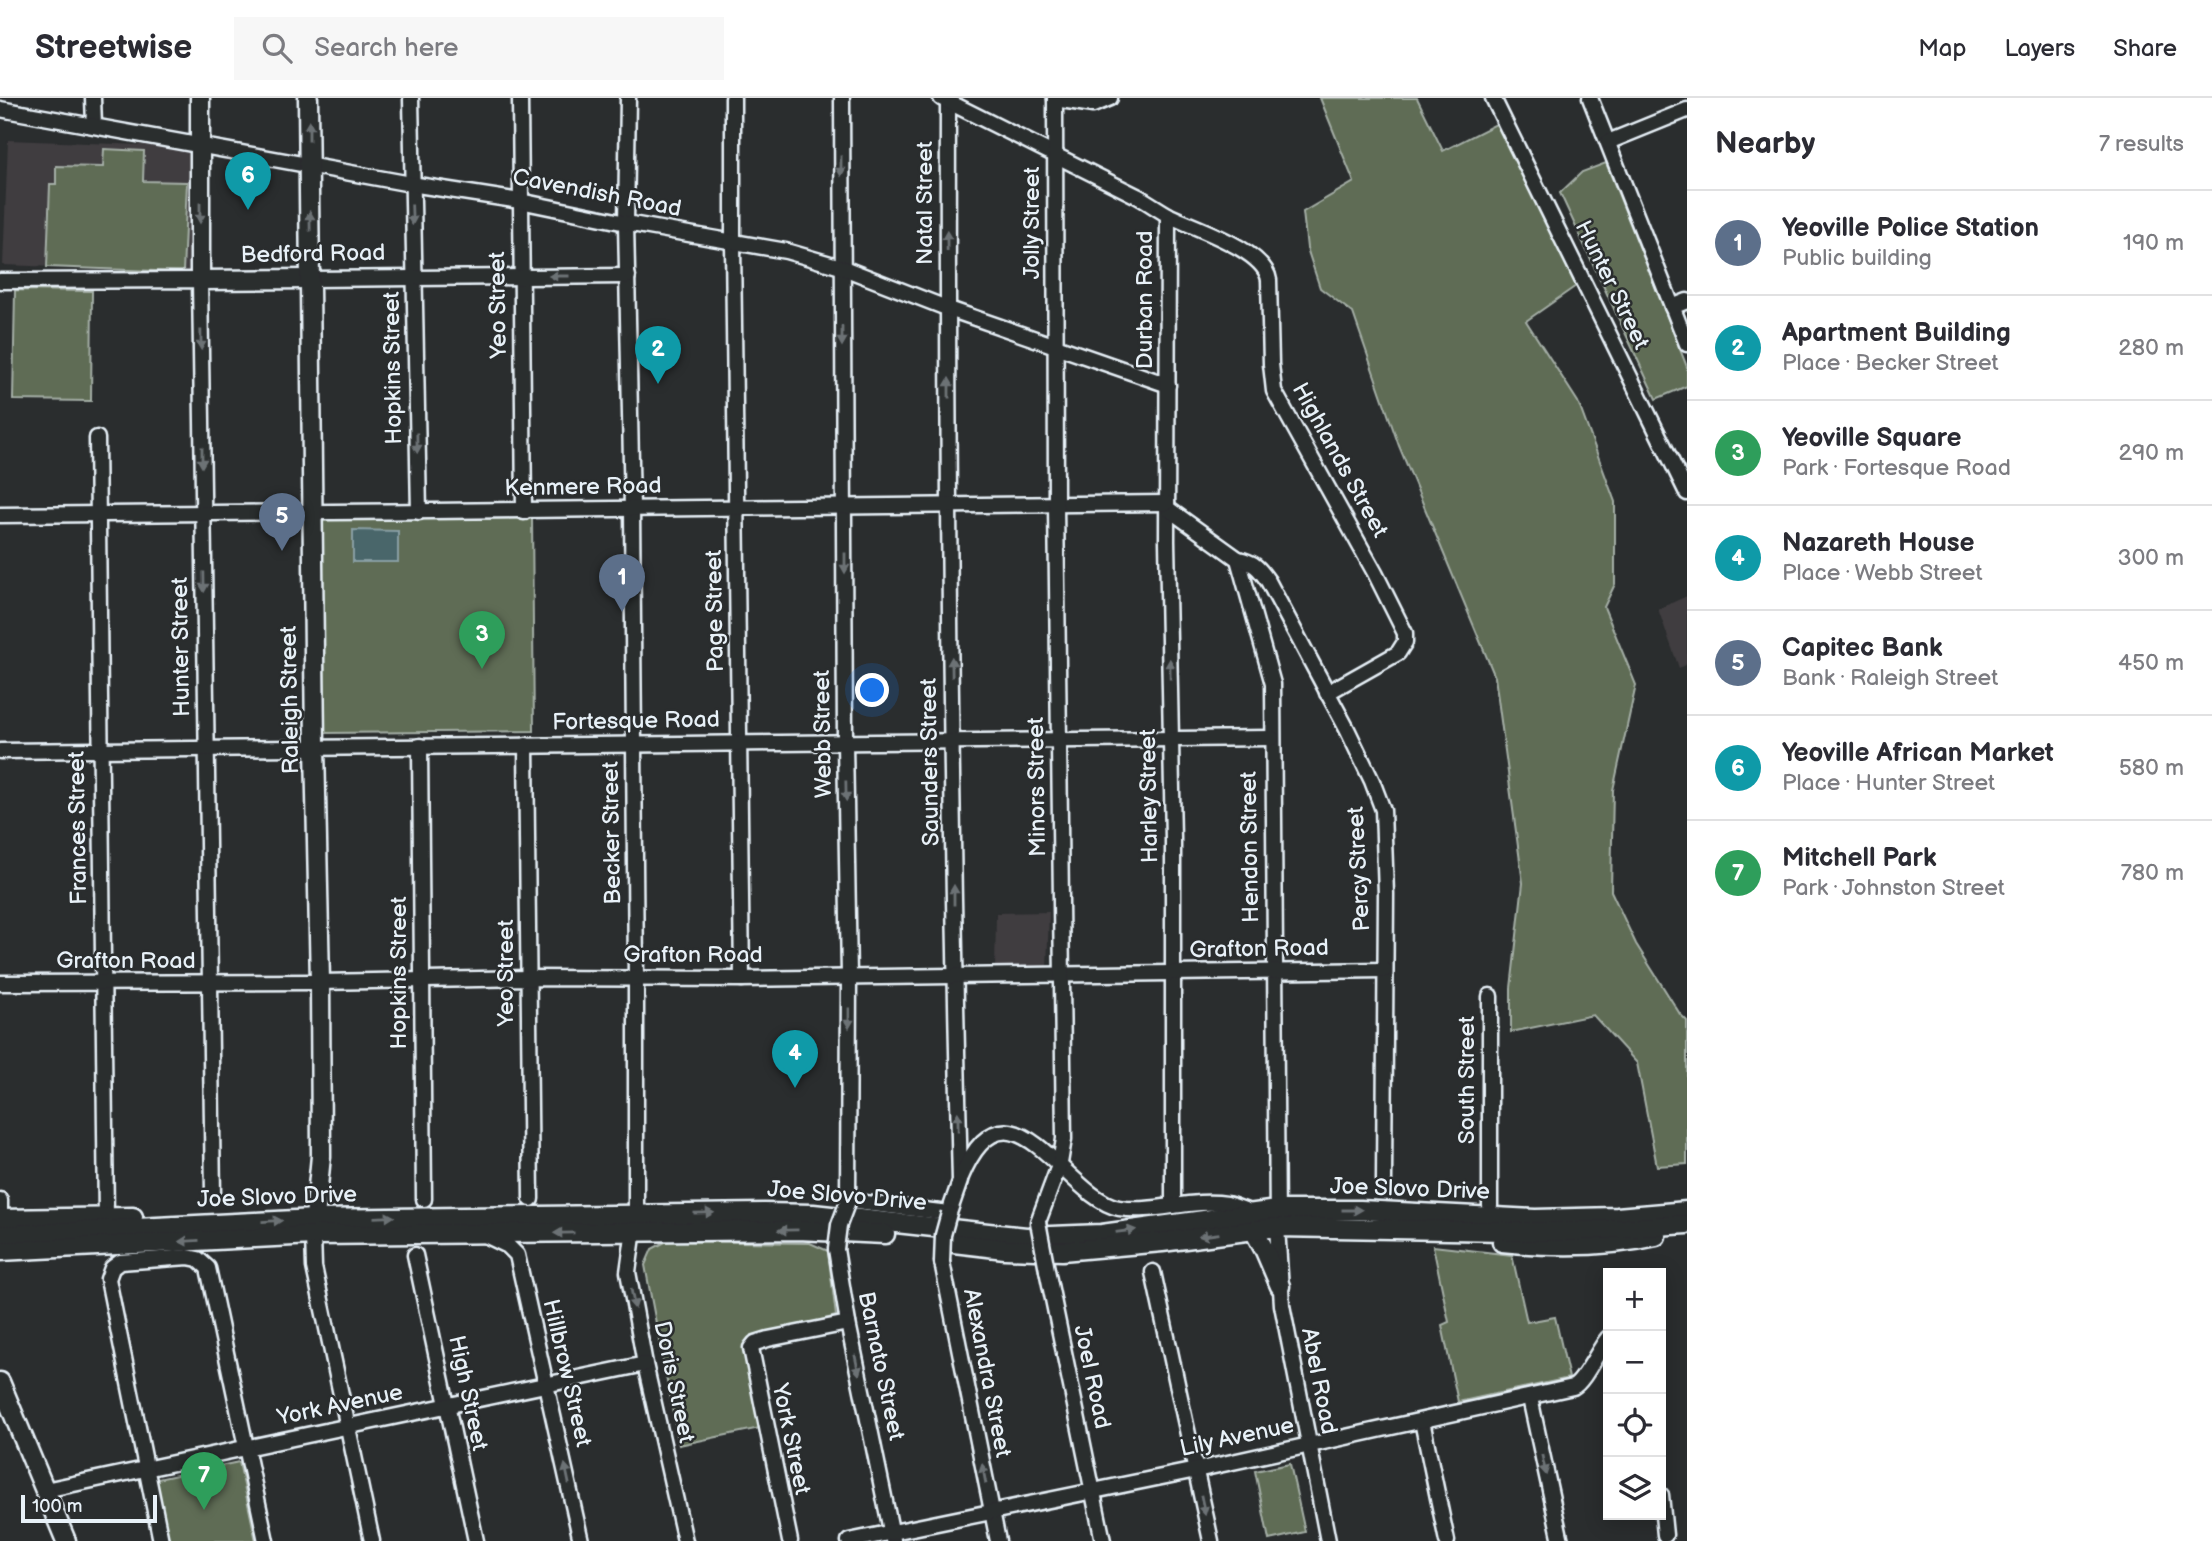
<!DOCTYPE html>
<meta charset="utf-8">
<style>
:root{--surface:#fff;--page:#f7f7f7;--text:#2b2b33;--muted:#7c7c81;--line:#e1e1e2;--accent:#1a73e8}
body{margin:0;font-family:"Balsamiq Sans",sans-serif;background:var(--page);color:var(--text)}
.controls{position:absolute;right:21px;bottom:21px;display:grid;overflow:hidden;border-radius:0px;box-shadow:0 4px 18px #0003}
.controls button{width:63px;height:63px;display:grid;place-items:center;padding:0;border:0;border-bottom:2px solid var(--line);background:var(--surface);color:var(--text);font:35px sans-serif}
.scale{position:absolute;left:21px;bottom:18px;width:136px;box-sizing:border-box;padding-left:7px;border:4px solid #e8f1f8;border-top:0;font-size:19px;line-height:24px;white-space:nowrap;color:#e8f1f8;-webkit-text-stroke:5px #2a2d2e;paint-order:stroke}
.you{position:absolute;left:873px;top:593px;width:24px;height:24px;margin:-18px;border:5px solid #fff;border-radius:50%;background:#1a73e8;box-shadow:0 0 0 10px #1a73e833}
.badge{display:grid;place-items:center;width:46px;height:46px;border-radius:50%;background:var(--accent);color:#fff;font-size:23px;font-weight:700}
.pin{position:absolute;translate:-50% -58px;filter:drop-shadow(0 2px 4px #0008)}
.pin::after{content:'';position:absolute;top:37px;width:24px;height:21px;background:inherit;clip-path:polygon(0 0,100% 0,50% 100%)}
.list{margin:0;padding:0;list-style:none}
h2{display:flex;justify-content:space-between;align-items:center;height:91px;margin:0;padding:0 28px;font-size:30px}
h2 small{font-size:23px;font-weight:400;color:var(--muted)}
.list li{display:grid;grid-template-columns:46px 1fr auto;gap:21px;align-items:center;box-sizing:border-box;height:105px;padding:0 28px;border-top:2px solid var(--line)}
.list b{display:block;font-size:26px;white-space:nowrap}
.list p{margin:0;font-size:23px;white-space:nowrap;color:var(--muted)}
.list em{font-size:23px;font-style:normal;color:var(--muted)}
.icon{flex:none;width:38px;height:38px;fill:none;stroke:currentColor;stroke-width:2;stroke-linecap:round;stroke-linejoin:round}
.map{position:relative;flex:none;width:1687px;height:1443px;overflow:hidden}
header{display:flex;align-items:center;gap:42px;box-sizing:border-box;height:98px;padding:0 35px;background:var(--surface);border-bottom:2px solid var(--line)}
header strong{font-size:33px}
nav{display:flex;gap:38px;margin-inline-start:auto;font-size:24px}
.search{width:490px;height:63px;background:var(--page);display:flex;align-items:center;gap:18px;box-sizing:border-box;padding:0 24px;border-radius:0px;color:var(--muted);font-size:26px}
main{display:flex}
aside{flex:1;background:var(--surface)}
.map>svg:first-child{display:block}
.built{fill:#3f3c3f}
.green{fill:#5f6c54;stroke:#a4aea6;stroke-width:2}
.water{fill:#48666b;stroke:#889ea3;stroke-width:2}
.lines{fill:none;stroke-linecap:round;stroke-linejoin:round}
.minor-casing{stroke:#e8f1f8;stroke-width:19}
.major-casing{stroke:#e8f1f8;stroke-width:23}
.minor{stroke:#2a2d2e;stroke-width:14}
.major{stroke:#2a2d2e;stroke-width:18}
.minor-bridge-casing{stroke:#e8f1f8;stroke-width:19;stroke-linecap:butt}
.minor-bridge{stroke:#2a2d2e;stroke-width:14}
.oneway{fill:#6c7275}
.labels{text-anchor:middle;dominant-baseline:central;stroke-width:5;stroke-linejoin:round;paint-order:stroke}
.street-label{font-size:23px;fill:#e8f1f8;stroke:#2a2d2e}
</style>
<header>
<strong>Streetwise</strong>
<div class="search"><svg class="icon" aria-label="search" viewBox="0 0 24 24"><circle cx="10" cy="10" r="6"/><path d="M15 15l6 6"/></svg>Search here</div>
<nav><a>Map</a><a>Layers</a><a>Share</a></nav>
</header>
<main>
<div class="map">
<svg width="1687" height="1443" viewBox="0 0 1687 1443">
<rect width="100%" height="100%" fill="#2a2d2e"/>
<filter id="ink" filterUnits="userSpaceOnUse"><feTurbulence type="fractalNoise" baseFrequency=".0143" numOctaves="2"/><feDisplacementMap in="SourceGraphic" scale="14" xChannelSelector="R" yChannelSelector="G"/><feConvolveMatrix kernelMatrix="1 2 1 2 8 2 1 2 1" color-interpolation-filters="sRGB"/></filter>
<g filter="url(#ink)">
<g class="built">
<path d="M8,42L196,49L191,174L3,167Z"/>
<path d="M1687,498V566L1679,570L1658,511Z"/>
<path d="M1049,814L1047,870L995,871L996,815Z"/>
</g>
<g class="green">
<path d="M1320,0H1417L1443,53L1500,24L1530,81L1576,188L1526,223L1578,304L1615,404V486L1604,509L1636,587L1613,692L1611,793L1636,846L1680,916L1687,923V1066L1657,1068L1637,965L1593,917L1511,934V890L1523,785L1495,579L1399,348L1353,215L1320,190L1307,150L1303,114L1354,84Z"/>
<path d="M104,51L144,53L143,83L187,84L183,174L47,169L50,86H56V68L103,69Z"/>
<path d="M1606,65L1687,269V288L1656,301L1560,95L1582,74Z"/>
<path d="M15,192L92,193L91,303L13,302Z"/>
<path d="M532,420L534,633L323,635L321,421Z"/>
<path d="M667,1143L810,1145L828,1153L836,1218L749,1241L760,1330L679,1347L645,1167L652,1151Z"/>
<path d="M1433,1148L1512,1157L1527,1224L1555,1219L1569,1280L1458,1304L1442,1227L1449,1224Z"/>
<path d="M239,1364L256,1443H166L153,1382Z"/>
<path d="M1290,1366L1305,1434L1269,1442L1255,1373Z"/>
</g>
<path class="water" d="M353,432L398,433V464H353Z"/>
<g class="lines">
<defs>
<g id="minor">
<path d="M93,0L94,27"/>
<path d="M411,0L419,414"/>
<path d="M520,0L524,414"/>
<path d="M628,0L626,125L632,411L636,880V1117L628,1174L645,1266L685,1443"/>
<path d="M733,0V145L742,881"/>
<path d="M842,0L845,644L849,878L848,1103L949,1115L960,1083C951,722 947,361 948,0"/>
<path d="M941,0L1137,98C1148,104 1159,112 1170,118C1195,130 1265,152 1269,182L1271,266L1274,293L1375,475L1405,535V544L1398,555L1327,595"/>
<path d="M1493,0L1687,395"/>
<path d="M1590,0L1687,246"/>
<path d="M1055,1L1093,7L1110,0"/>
<path d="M0,11L411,86L520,103L626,125L786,153L841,169L949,211L1168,287"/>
<path d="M1608,44L1687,12"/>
<path d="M1168,117L1167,443L1173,741V1108"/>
<path d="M311,181L628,178"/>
<path d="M0,183L200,182L213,1097"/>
<path d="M1672,209L1687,203"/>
<path d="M97,340L106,1119"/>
<path d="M1167,410L1238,461L1273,586L1277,1129L1282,1207L1328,1443"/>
<path d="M0,417C389,413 778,411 1167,405"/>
<path d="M1238,461C1254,464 1259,470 1268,483L1347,631L1372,683L1383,712L1386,796L1384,1082"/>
<path d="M526,647L531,1101"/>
<path d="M420,648L424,1101"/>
<path d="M0,653L1272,640"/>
<path d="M0,885L320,884L529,880L742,881L1385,872"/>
<path d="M1490,898V1108"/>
<path d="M961,1079C1009,965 1065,1100 1119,1110C1154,1116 1191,1100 1227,1106C1235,1108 1244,1112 1252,1115"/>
<path d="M0,1102V1121"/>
<path d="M1038,1124L1060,1065L1064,1041L1056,407L1055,0"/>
<path d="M313,1137L314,1169L372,1443"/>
<path d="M485,1137L508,1148L517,1157L581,1443"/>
<path d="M836,1151L848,1225L893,1442"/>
<path d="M415,1157L476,1443"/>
<path d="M942,1164L998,1443"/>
<path d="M1047,1172L1103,1443"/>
<path d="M1153,1174L1211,1443"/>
<path d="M1530,1300L1561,1443"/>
<path d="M1422,1323L1447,1443"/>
<path d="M45,1392L645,1266"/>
<path d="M1661,1397L1665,1437"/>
<path d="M161,1443L108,1181L112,1170L120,1164L188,1159L198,1161L208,1170L266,1443"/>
<path d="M790,1443L751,1250L755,1245L768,1241L848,1225"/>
<path d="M849,1443L1196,1372L1573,1289C1584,1284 1598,1252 1608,1240"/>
</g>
<g id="major">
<path d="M200,0V182L311,181"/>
<path d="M308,0L315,648L320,884L321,1058L314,1130"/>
<path d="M0,1121L133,1119"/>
<path d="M1253,1131L1265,1153L1280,1188"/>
<path d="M0,1137L315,1121L764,1115L813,1116L1026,1139L1102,1136L1277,1112H1360L1535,1121L1617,1119L1687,1113"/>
<path d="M1502,1144C1553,1149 1605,1150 1656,1138"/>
<path d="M954,1145L1005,1151L1062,1153L1162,1144L1277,1129L1565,1134L1687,1126"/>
<path d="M0,1153L313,1137L798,1132L885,1136"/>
<path d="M0,1284L66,1443"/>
</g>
</defs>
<use href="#minor" class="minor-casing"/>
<use href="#major" class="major-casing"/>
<use href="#minor" class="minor"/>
<use href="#major" class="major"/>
<defs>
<g id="minor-bridge">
<path d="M1038,1124L1047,1172"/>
<path d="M836,1151L839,1127L848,1103"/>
<path d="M942,1164L943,1137L949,1115"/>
</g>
</defs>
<use href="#minor-bridge" class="minor-bridge-casing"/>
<use href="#minor-bridge" class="minor-bridge"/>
</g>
<defs><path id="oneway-solid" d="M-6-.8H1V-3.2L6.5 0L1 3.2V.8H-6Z" transform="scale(1.75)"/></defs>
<g class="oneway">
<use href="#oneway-solid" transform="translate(309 33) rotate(-90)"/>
<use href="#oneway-solid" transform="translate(841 68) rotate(90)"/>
<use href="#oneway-solid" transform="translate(200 115) rotate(90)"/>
<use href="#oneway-solid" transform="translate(412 117) rotate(88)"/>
<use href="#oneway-solid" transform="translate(310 123) rotate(-91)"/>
<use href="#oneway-solid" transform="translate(947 143) rotate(-91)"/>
<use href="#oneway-solid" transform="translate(559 178) rotate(-180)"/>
<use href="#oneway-solid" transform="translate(842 238) rotate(90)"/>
<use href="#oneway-solid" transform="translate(201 242) rotate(89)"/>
<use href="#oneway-solid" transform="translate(949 290) rotate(-90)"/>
<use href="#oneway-solid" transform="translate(417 345) rotate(89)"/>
<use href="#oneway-solid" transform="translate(202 359) rotate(90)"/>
<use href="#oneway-solid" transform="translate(845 465) rotate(90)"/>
<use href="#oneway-solid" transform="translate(204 484) rotate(89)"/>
<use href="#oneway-solid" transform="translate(952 569) rotate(-91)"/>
<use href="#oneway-solid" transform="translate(1170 571) rotate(-91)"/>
<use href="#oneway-solid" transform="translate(846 693) rotate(89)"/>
<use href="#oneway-solid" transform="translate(954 797) rotate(-90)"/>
<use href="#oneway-solid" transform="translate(849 920) rotate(90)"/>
<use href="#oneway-solid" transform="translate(958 1024) rotate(-91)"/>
<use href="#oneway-solid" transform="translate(1352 1112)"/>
<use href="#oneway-solid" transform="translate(704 1115) rotate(-1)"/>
<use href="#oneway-solid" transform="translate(384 1119) rotate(-2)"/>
<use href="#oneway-solid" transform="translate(272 1123) rotate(-3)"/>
<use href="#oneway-solid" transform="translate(788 1132) rotate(179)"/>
<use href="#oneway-solid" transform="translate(1126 1133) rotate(-8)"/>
<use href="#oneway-solid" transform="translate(564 1135) rotate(179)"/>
<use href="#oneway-solid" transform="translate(1209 1137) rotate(172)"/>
<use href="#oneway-solid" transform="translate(189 1143) rotate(177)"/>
<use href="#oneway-solid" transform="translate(633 1201) rotate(79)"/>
<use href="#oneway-solid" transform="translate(857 1267) rotate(78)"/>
<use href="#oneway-solid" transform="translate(1544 1367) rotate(78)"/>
<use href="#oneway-solid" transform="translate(567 1376) rotate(-102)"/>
<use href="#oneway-solid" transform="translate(984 1376) rotate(-101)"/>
<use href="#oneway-solid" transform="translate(1203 1407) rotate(78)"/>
</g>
</g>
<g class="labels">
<g class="street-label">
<text transform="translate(597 95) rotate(11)">Cavendish Road</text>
<text transform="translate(925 105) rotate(-90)">Natal Street</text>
<text transform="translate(1032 125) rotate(-90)">Jolly Street</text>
<text transform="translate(313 156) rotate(-1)">Bedford Road</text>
<text transform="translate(1612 187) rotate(64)">Hunter Street</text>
<text transform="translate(1145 202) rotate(-90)">Durban Road</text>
<text transform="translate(498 207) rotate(-91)">Yeo Street</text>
<text transform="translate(393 270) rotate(-91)">Hopkins Street</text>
<text transform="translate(1340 362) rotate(61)">Highlands Street</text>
<text transform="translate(583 389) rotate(-1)">Kenmere Road</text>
<text transform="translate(715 513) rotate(-91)">Page Street</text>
<text transform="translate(181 549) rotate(-91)">Hunter Street</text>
<text transform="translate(290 602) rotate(-91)">Raleigh Street</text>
<text transform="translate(636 623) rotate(-1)">Fortesque Road</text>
<text transform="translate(823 636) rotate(-91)">Webb Street</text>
<text transform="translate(930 664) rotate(-91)">Saunders Street</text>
<text transform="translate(1037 689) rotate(-91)">Minors Street</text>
<text transform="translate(1149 698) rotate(-91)">Harley Street</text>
<text transform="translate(78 730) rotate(-91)">Frances Street</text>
<text transform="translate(612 735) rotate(-91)">Becker Street</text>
<text transform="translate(1250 749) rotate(-91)">Hendon Street</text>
<text transform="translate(1359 771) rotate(-93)">Percy Street</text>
<text transform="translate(1259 851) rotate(-1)">Grafton Road</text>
<text x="693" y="857">Grafton Road</text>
<text x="126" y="863">Grafton Road</text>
<text transform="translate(399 875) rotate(-90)">Hopkins Street</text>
<text transform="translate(506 875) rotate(-90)">Yeo Street</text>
<text transform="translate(1467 982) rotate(-90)">South Street</text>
<text transform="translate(1410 1091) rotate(2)">Joe Slovo Drive</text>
<text transform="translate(847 1098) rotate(5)">Joe Slovo Drive</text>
<text transform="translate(277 1099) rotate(-2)">Joe Slovo Drive</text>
<text transform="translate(881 1268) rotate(78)">Barnato Street</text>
<text transform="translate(567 1275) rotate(77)">Hillbrow Street</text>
<text transform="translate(987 1275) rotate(79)">Alexandra Street</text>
<text transform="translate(1092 1279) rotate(78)">Joel Road</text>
<text transform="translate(1319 1283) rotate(79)">Abel Road</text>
<text transform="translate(674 1284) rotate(78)">Doris Street</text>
<text transform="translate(468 1295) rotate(78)">High Street</text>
<text transform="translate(340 1307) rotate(-12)">York Avenue</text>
<text transform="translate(1237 1339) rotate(-12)">Lily Avenue</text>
<text transform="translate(791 1341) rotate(78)">York Street</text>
</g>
</g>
</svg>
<div class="controls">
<button>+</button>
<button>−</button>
<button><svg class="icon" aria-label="locate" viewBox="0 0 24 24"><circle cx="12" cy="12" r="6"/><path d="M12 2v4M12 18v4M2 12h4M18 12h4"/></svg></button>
<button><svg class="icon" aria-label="layers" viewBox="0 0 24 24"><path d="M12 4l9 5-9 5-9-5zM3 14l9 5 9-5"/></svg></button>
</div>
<div class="scale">100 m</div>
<div class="you"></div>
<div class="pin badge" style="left:622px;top:514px;background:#5c6f8a">1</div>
<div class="pin badge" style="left:658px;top:286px;background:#0f9aa8">2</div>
<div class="pin badge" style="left:482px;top:571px;background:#2e9e5b">3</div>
<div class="pin badge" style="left:795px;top:990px;background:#0f9aa8">4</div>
<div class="pin badge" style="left:282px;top:453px;background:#5c6f8a">5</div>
<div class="pin badge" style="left:248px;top:112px;background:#0f9aa8">6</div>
<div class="pin badge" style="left:204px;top:1412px;background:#2e9e5b">7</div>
</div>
<aside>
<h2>Nearby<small>7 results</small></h2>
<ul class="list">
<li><span class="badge" style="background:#5c6f8a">1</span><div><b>Yeoville Police Station</b><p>Public building</p></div><em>190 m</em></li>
<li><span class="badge" style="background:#0f9aa8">2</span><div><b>Apartment Building</b><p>Place · Becker Street</p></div><em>280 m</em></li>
<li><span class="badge" style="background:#2e9e5b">3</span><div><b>Yeoville Square</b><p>Park · Fortesque Road</p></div><em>290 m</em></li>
<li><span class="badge" style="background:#0f9aa8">4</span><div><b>Nazareth House</b><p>Place · Webb Street</p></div><em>300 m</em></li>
<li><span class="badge" style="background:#5c6f8a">5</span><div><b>Capitec Bank</b><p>Bank · Raleigh Street</p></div><em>450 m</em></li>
<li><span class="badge" style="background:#0f9aa8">6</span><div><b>Yeoville African Market</b><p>Place · Hunter Street</p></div><em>580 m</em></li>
<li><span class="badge" style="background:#2e9e5b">7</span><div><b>Mitchell Park</b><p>Park · Johnston Street</p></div><em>780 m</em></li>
</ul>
</aside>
</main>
